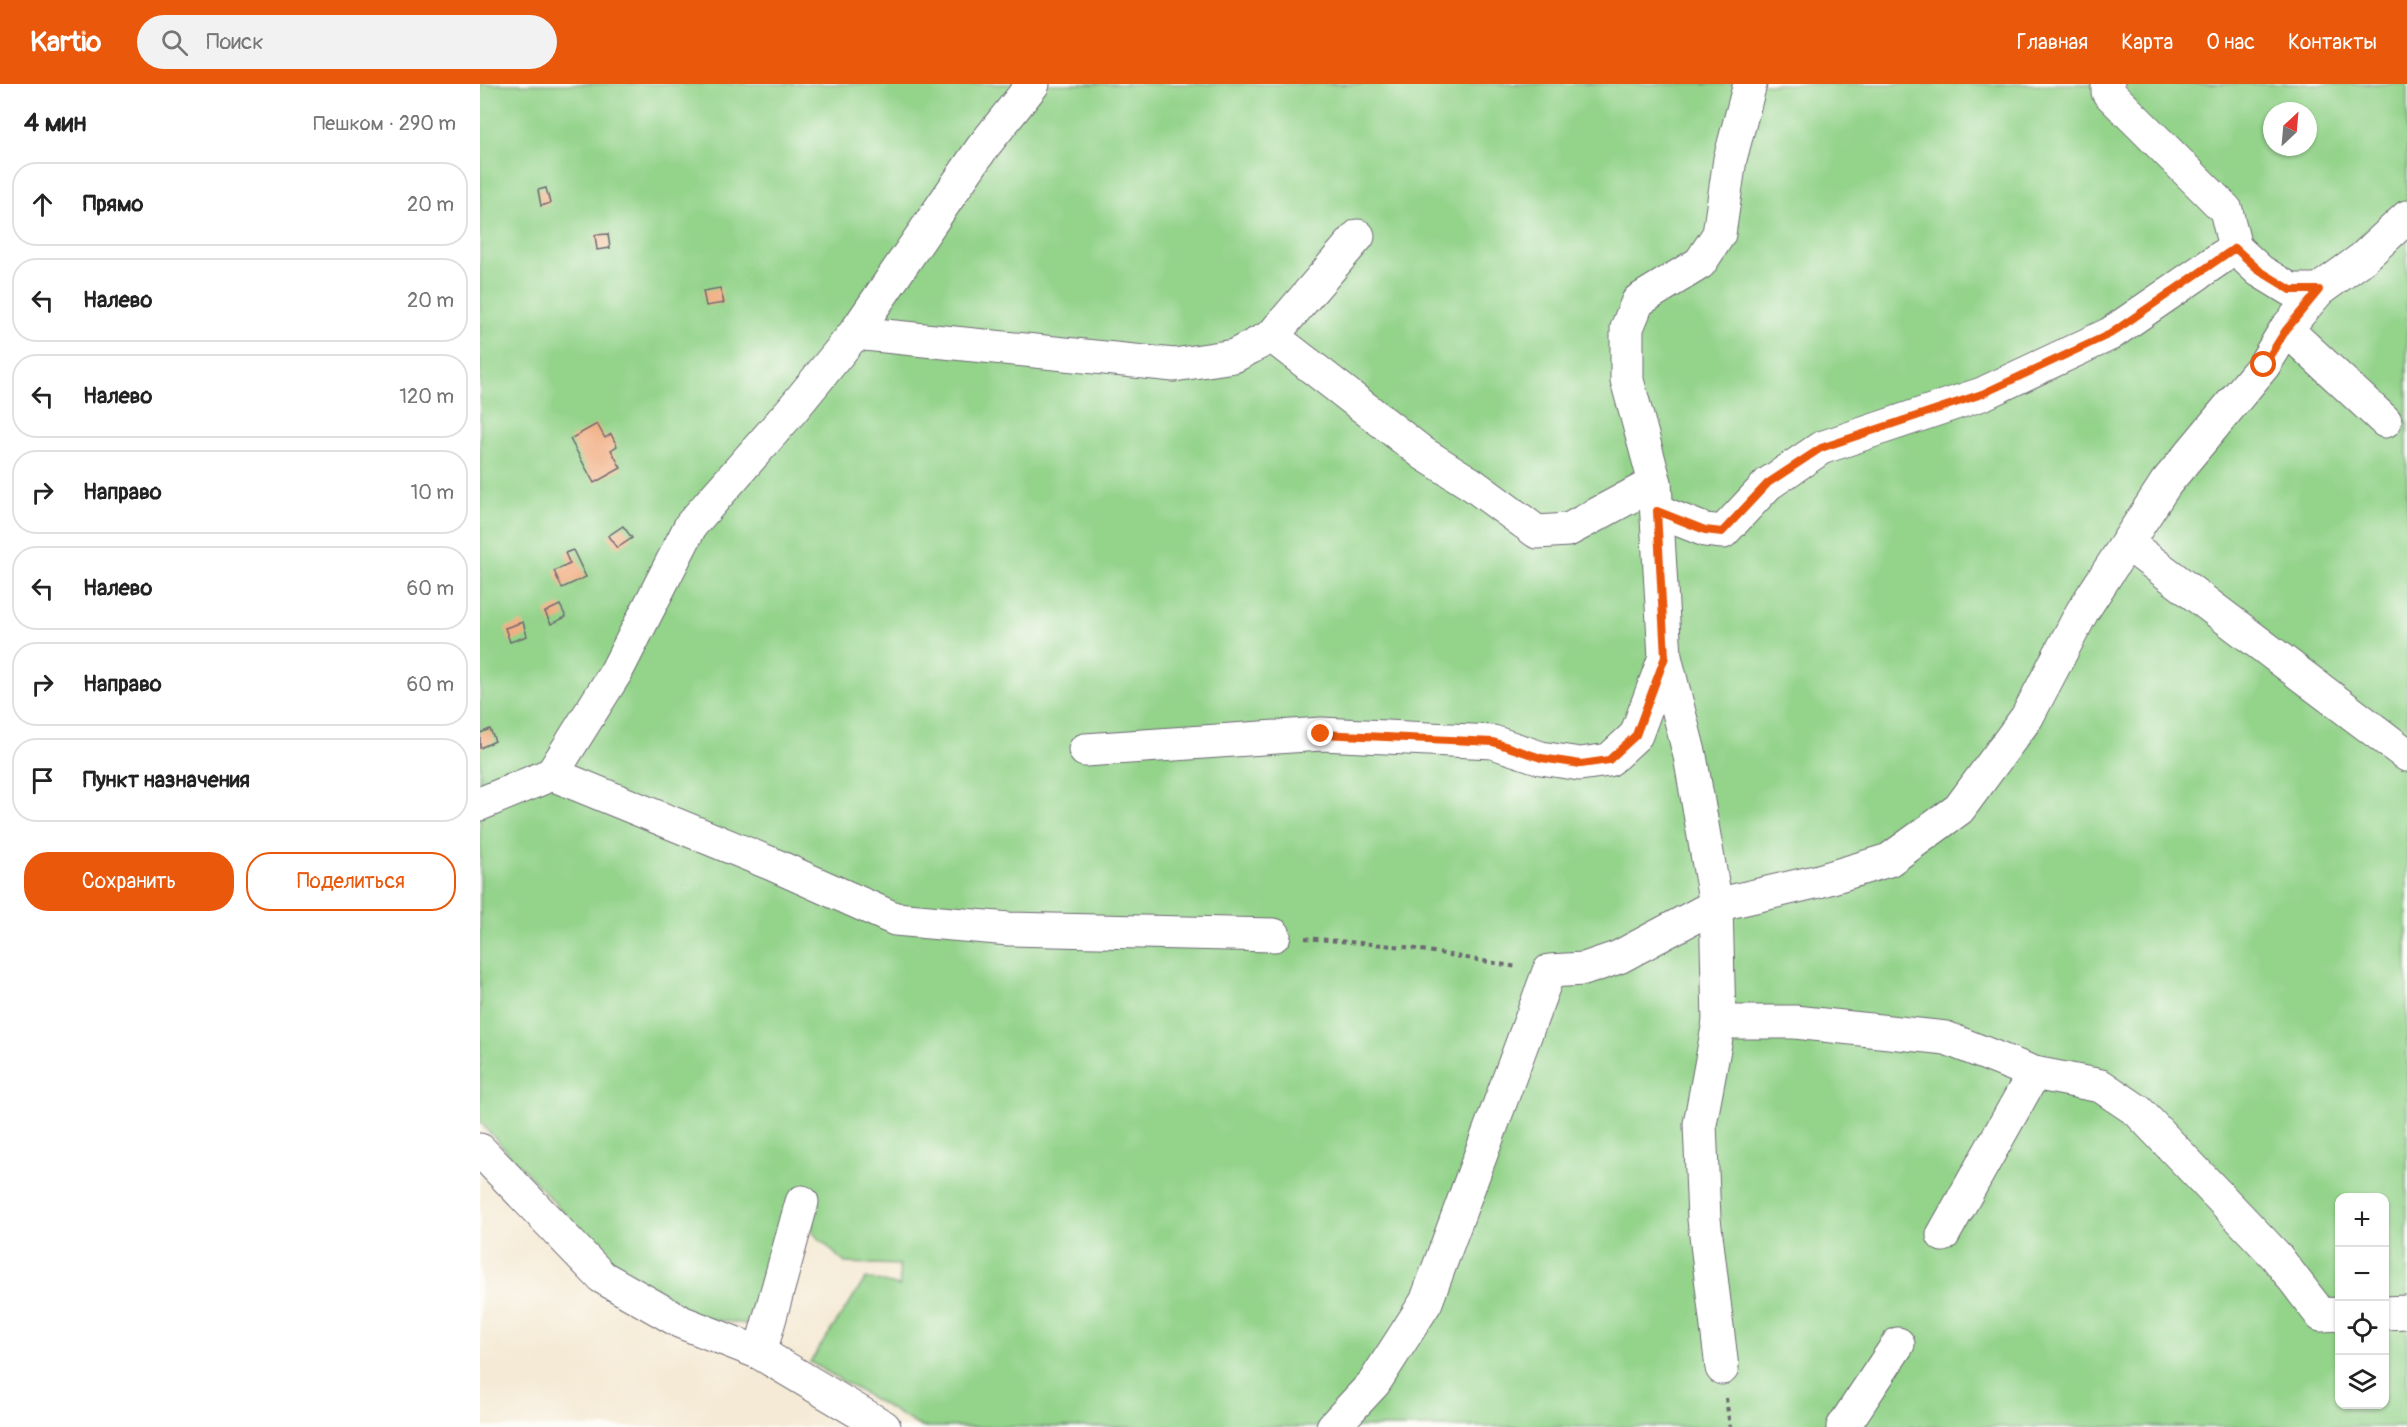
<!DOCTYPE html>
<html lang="ru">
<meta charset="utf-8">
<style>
:root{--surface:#fff;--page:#f2f2f2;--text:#222;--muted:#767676;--line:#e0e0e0;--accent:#ea580c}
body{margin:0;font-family:Pangolin,sans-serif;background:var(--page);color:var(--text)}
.controls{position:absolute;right:18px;bottom:18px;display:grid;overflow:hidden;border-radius:12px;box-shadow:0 2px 4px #0004}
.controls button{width:54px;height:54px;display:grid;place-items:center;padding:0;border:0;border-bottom:2px solid var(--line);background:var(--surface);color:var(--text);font:30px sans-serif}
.compass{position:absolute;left:1783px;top:18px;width:54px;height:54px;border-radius:50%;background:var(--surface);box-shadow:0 2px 4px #0004;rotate:26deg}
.stop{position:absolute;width:18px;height:18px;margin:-14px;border:4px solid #ea580c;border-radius:50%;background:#fff}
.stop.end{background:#ea580c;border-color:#fff;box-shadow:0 2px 6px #0008}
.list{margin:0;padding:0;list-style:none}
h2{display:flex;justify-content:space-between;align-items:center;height:78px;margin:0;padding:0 24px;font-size:26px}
h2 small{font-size:20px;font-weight:400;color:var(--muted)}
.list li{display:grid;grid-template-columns:39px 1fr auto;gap:18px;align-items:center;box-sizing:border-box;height:84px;margin:0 12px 12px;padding:0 12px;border:2px solid var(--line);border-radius:24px}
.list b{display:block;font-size:22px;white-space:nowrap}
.list em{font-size:20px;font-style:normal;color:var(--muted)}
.actions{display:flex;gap:12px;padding:18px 24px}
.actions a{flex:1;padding:14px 0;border:2px solid var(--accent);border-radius:24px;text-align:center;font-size:21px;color:var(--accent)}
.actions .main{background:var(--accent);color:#fff}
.icon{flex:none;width:33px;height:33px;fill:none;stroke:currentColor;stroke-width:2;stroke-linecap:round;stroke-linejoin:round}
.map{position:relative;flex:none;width:1927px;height:1343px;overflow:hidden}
header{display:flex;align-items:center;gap:36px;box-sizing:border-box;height:84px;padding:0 30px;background:var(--accent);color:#fff}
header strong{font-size:28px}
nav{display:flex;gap:33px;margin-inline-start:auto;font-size:21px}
.search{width:420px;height:54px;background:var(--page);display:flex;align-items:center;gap:15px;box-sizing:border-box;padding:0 21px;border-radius:33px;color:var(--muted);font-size:22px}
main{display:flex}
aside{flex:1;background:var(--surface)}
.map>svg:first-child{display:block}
.green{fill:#93d38a;stroke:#5a7a62;stroke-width:1.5;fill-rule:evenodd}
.building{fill:#f1af84}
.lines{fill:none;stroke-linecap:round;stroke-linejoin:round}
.minor-casing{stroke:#6c6871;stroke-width:35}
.path{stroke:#6c6871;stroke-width:4;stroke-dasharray:4.5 4.5;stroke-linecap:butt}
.minor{stroke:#fff;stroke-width:33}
.route{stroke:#ea580c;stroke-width:8}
</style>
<header>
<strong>Kartio</strong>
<div class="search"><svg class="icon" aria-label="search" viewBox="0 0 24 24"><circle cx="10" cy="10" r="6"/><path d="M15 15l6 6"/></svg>Поиск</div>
<nav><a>Главная</a><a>Карта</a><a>О нас</a><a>Контакты</a></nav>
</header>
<main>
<aside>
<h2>4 мин<small>Пешком · 290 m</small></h2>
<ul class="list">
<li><svg class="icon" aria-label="ahead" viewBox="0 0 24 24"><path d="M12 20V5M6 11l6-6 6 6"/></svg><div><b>Прямо</b></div><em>20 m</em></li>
<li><svg class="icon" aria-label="left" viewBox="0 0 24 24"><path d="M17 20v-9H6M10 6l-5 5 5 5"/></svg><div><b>Налево</b></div><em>20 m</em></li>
<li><svg class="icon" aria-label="left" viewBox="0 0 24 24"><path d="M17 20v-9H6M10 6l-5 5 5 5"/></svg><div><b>Налево</b></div><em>120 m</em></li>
<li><svg class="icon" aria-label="right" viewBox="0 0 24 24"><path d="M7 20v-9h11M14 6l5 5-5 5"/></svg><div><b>Направо</b></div><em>10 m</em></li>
<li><svg class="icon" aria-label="left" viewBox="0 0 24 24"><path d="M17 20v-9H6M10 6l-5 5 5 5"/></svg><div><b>Налево</b></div><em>60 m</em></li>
<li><svg class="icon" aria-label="right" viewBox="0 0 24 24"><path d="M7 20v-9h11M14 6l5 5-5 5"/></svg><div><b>Направо</b></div><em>60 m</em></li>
<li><svg class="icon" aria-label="arrive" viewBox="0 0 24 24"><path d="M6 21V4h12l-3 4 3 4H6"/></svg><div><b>Пункт назначения</b></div></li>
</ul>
<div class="actions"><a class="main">Сохранить</a><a>Поделиться</a></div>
</aside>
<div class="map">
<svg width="1927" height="1343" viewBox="0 0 1927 1343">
<rect width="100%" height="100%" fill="#fdfcf7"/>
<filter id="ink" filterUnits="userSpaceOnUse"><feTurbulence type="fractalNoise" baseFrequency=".0167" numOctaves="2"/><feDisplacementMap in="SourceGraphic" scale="12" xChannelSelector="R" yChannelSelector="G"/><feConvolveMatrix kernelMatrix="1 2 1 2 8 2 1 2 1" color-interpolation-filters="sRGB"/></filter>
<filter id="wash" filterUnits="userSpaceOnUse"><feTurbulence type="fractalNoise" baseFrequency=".008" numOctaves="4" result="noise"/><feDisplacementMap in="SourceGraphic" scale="24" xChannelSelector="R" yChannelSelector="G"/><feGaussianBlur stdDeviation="1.35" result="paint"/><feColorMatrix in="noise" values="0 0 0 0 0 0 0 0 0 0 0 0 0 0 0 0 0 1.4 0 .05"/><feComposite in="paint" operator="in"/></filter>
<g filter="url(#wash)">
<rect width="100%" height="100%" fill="#f5ead5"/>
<path class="green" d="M0,0H1927V1343H441L330,1278L386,1194L420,1202L419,1181L365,1179L332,1148L335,1109L315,1105L266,1240L221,1234L124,1173L0,1038ZM1792,27H1828V63H1792ZM1860,1114H1904V1320H1860Z"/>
<g id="blocks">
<g class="building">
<path d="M66,104L70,119L61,122L58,106Z"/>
<path d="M128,150L130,164L117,166L115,151Z"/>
<path d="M240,204L244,219L226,222L223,207Z"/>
<path d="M117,340L125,354L131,350L137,362L131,366L141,384L114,399L90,355Z"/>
<path d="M143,442L152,454L137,464L128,452Z"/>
<path d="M93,466L106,493L82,504L74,487L90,480L85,469Z"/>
<path d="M80,521L86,533L71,540L65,528Z"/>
<path d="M43,538L47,552L30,558L25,544Z"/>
<path d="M10,645L15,657L0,664V649Z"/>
</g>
</g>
</g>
<g filter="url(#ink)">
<use href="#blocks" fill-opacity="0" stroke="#6c6871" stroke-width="1.5"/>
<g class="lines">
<defs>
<g id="minor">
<path d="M1628,0V8L1746,126L1755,164"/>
<path d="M1806,245L1905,337"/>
<path d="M375,249L694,281L754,272L792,252L944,370L993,401L1057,448L1088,446L1175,399"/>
<path d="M792,252L878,152"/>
<path d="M1177,427L1225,446L1243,448L1288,400L1341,364L1502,310L1630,250L1755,164L1780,187L1811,206H1839"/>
<path d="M1648,460L1927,671"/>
<path d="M605,666L841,650L1013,658L1061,674L1100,680L1129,676L1156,651L1185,573"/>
<path d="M72,690L136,588L211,441L312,326L375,249L502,64L553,0"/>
<path d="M0,720L72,690L292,780L415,835L529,845L794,851"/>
<path d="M1239,938H1315L1466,954L1554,989L1621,1002L1658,1027L1796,1172L1841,1231L1860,1230"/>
<path d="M0,1066L122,1193L201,1238L280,1269L404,1343"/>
<path d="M1463,1151L1554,989"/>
<path d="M1904,1229L1927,1228"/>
<path d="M280,1269L322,1118"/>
<path d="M1242,1284L1224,1135L1220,1040L1239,938L1236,821L1210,672L1185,573L1175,399L1147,296V244L1158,217L1220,179L1239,150L1250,75L1270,0"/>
<path d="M853,1343L894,1299L946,1218L1069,887L1104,885L1139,873L1236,821L1339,797L1409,776L1479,725L1547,633L1602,528L1686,399L1784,281L1806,245L1839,206L1882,175L1927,133"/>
<path d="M1363,1343L1418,1260"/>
</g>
</defs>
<use href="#minor" class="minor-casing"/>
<g class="path">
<path d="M825,854L925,863L1037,883"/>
<path d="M1246,1314L1250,1343"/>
</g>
<use href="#minor" class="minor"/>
</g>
</g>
<g class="lines" filter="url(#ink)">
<path class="route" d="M841,650L1013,658L1061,674L1101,680L1129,676L1156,651L1185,573L1177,427L1225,446L1242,448L1288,399L1341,364L1502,310L1630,250L1755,164L1780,187L1811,206H1839L1806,246L1784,281"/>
</g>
</svg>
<div class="controls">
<button>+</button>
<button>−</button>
<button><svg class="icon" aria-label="locate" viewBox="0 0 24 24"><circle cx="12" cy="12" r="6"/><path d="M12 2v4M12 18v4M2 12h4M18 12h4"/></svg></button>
<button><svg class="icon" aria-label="layers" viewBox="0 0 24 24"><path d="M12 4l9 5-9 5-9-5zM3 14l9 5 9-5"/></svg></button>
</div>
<svg class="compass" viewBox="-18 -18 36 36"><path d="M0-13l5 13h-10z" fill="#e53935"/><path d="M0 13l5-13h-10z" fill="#767676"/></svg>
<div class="stop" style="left:1784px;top:281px"></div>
<div class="stop end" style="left:841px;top:650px"></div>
</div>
</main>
